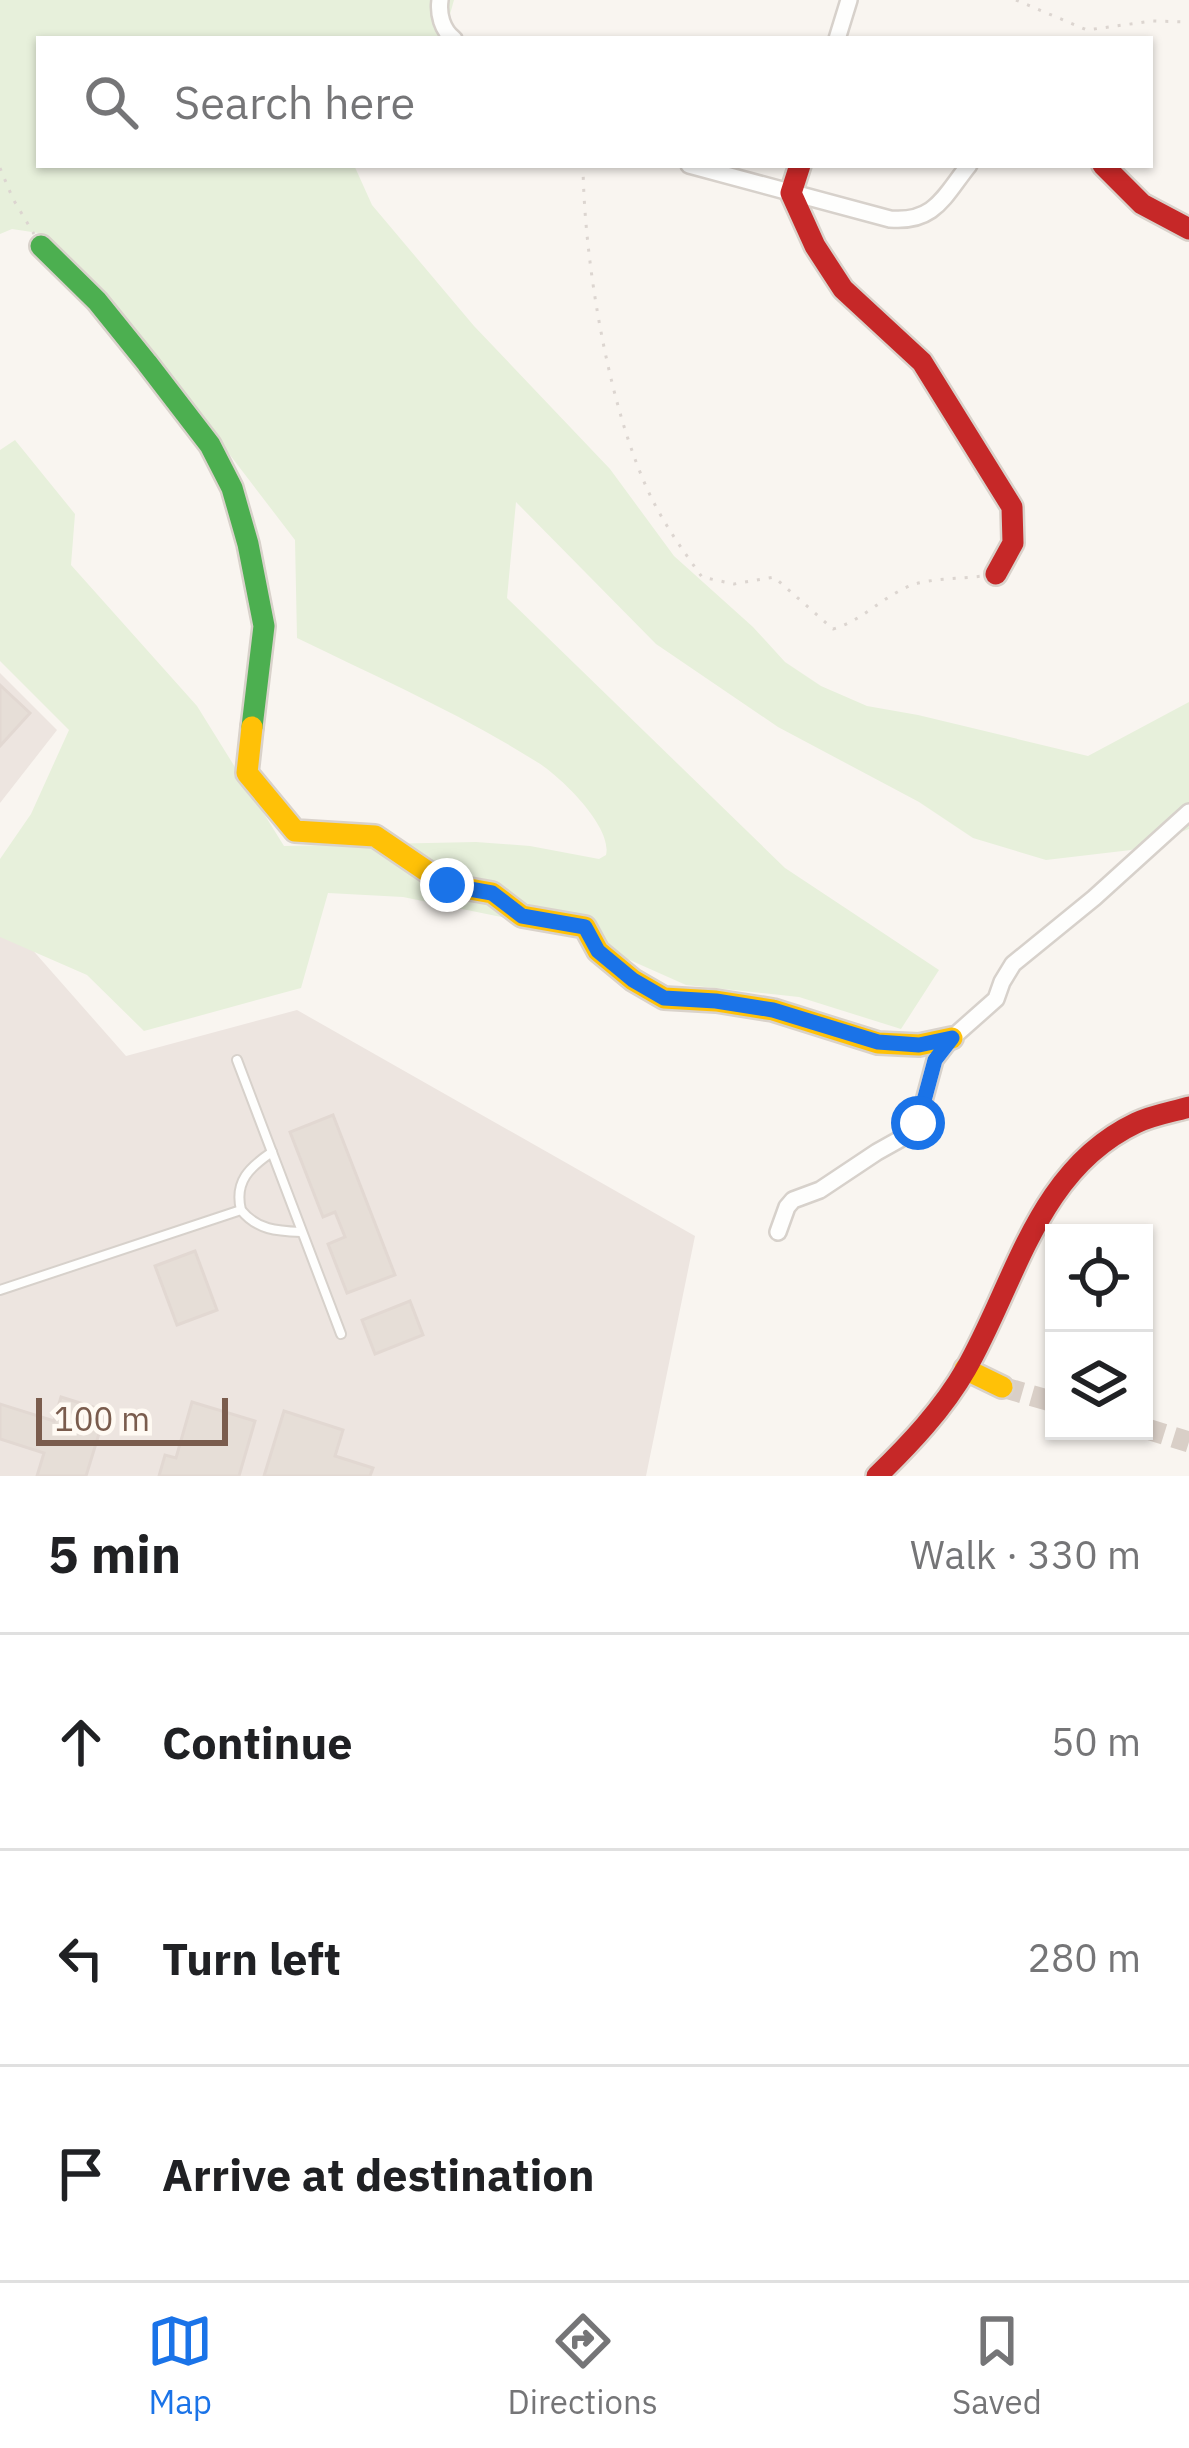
<!DOCTYPE html>
<meta charset="utf-8">
<style>
:root{--surface:#fff;--page:#f6f6f6;--text:#202124;--muted:#757577;--line:#e0e0e0;--accent:#1a73e8}
body{margin:0;font-family:"IBM Plex Sans",sans-serif;background:var(--page);color:var(--text)}
.controls{position:absolute;right:36px;bottom:36px;display:grid;overflow:hidden;border-radius:0px;box-shadow:0 3px 9px #0004}
.controls button{width:108px;height:108px;display:grid;place-items:center;padding:0;border:0;border-bottom:3px solid var(--line);background:var(--surface);color:var(--text);font:60px sans-serif}
.scale{position:absolute;left:36px;bottom:30px;width:192px;box-sizing:border-box;padding-left:12px;border:6px solid #7a5c4d;border-top:0;font-size:33px;line-height:42px;white-space:nowrap;color:#7a5c4d;-webkit-text-stroke:9px #fffaf3;paint-order:stroke}
.stop{position:absolute;width:36px;height:36px;margin:-27px;border:9px solid #1a73e8;border-radius:50%;background:#fff}
.stop.end{background:#1a73e8;border-color:#fff;box-shadow:0 3px 12px #0008}
.list{margin:0;padding:0;list-style:none}
h2{display:flex;justify-content:space-between;align-items:center;height:156px;margin:0;padding:0 48px;font-size:51px}
h2 small{font-size:39px;font-weight:400;color:var(--muted)}
.list li{display:grid;grid-template-columns:78px 1fr auto;gap:36px;align-items:center;box-sizing:border-box;height:216px;padding:0 48px;border-top:3px solid var(--line)}
.list b{display:block;font-size:45px;white-space:nowrap}
.list em{font-size:39px;font-style:normal;color:var(--muted)}
.icon{flex:none;width:66px;height:66px;fill:none;stroke:currentColor;stroke-width:2;stroke-linecap:round;stroke-linejoin:round}
.map{position:relative;flex:none;width:1189px;height:1476px;overflow:hidden}
.search{position:absolute;background:var(--surface);box-shadow:0 3px 9px #0004;left:36px;right:36px;top:36px;height:132px;display:flex;align-items:center;gap:30px;box-sizing:border-box;padding:0 42px;border-radius:0px;color:var(--muted);font-size:45px}
.sheet{height:804px;background:var(--surface)}
nav{display:flex;justify-content:space-around;align-items:center;box-sizing:border-box;height:168px;border-top:3px solid var(--line);background:var(--surface);font-size:33px;color:var(--muted)}
nav a{display:grid;justify-items:center;gap:6px}
nav .on{color:var(--accent)}
.map>svg:first-child{display:block}
.industrial{fill:#ede5e0}
.green{fill:#e7f0db}
.building{fill:#e6ded7;stroke:#e2d8d2;stroke-width:3}
.lines{fill:none;stroke-linecap:round;stroke-linejoin:round}
.secondary-tunnel{stroke:#d9cfc7;stroke-width:21;stroke-dasharray:21 10;stroke-linecap:butt}
.lane-casing{stroke:#d7d1cb;stroke-width:12}
.street-casing{stroke:#d7d1cb;stroke-width:20}
.fast-casing{stroke:#d9d2cb;stroke-width:26}
.slow-casing{stroke:#d9d2cb;stroke-width:26}
.jam-casing{stroke:#d9d2cb;stroke-width:26}
.path{stroke:#dcd5d0;stroke-width:3;stroke-dasharray:3 9;stroke-linecap:butt}
.lane{stroke:#fefefd;stroke-width:8}
.street{stroke:#fefefd;stroke-width:15}
.fast{stroke:#4caf50;stroke-width:21}
.slow{stroke:#ffc107;stroke-width:21}
.jam{stroke:#c62828;stroke-width:21}
.route{stroke:#1a73e8;stroke-width:15}
</style>
<div class="map">
<svg width="1189" height="1476" viewBox="0 0 1189 1476">
<rect width="100%" height="100%" fill="#f9f5f0"/>
<g class="industrial">
<path d="M0,673L57,730L0,803Z"/>
<path d="M0,913L126,1056L297,1010L695,1236L646,1476H0Z"/>
</g>
<path class="green" d="M0,0H454L443,39H39V165H354L372,205L474,326L610,469L674,556L753,627L785,662L821,686L867,706L918,715L1088,756L1189,702V829L1131,850L1046,860L973,838L919,802L778,727L656,644L516,502L507,598L785,868L939,970L901,1029L799,997L686,985L560,929L403,897L328,893L301,988L144,1031L87,975L0,937V859L31,814L69,730L0,661V450L15,440L75,514L71,565L197,706L284,846L476,842L530,846L599,859L606,855C613,827 560,776 537,762C461,714 377,677 297,638L295,540L103,289L45,234L12,229L0,234Z"/>
<g class="building">
<path d="M0,685L30,713L0,746Z"/>
<path d="M333,1115L395,1275L347,1293L328,1244L345,1237L335,1212L323,1217L290,1132Z"/>
<path d="M195,1251L217,1310L177,1325L155,1266Z"/>
<path d="M410,1301L423,1335L375,1354L362,1320Z"/>
<path d="M61,1397L106,1411L86,1476H37L44,1453L0,1439V1404L54,1421Z"/>
<path d="M192,1402L255,1421L239,1476H159L165,1455L176,1458Z"/>
<path d="M284,1411L343,1430L335,1456L373,1468L370,1476H264Z"/>
</g>
<g class="lines">
<g class="secondary-tunnel">
<path d="M1002,1387L1054,1402"/>
<path d="M1144,1428L1189,1442"/>
</g>
<defs>
<g id="lane">
<path d="M237,1060L341,1334"/>
<path d="M272,1152C250,1167 234,1181 241,1210C257,1230 277,1231 301,1232"/>
<path d="M0,1290L241,1210"/>
</g>
<g id="street">
<path d="M440,0C438,14 442,30 454,39"/>
<path d="M837,39L849,0"/>
<path d="M689,165L890,219C935,223 944,196 969,165"/>
<path d="M778,1232L787,1207L793,1200L820,1190L877,1152L911,1133L918,1123L935,1060L952,1038L996,999L1002,982L1013,964L1094,898L1189,812"/>
</g>
<path id="fast" d="M41,246L97,301L147,363L210,445L232,488L248,544L264,626L252,727"/>
<g id="slow">
<path d="M252,727L247,773L295,831L375,836L447,885L492,893L522,916L585,927L598,951L633,980L664,998L716,1001L773,1010L878,1043L919,1045L952,1038"/>
<path d="M965,1369L1002,1387"/>
</g>
<g id="jam">
<path d="M800,165L791,193L815,246L843,289L922,362L1012,507L1013,543L996,574"/>
<path d="M1103,165L1142,204L1189,229"/>
<path d="M877,1476C910,1444 943,1409 966,1369C1016,1282 1037,1170 1136,1123C1152,1115 1172,1112 1189,1107"/>
</g>
</defs>
<use href="#lane" class="lane-casing"/>
<use href="#street" class="street-casing"/>
<use href="#fast" class="fast-casing"/>
<use href="#slow" class="slow-casing"/>
<use href="#jam" class="jam-casing"/>
<g class="path">
<path d="M1016,0L1087,30L1152,21L1189,22"/>
<path d="M583,165C584,262 609,412 652,499C666,527 684,552 702,577L734,584L774,577L833,629C862,621 883,596 912,585C933,578 960,579 982,576"/>
<path d="M0,168L13,199L34,234"/>
</g>
<use href="#lane" class="lane"/>
<use href="#street" class="street"/>
<use href="#fast" class="fast"/>
<use href="#slow" class="slow"/>
<use href="#jam" class="jam"/>
</g>
<g class="lines">
<path class="route" d="M447,885L492,893L522,916L585,927L598,951L633,980L664,998L716,1001L773,1010L878,1042L919,1045L952,1038L935,1060L918,1123"/>
</g>
</svg>
<div class="controls">
<button><svg class="icon" aria-label="locate" viewBox="0 0 24 24"><circle cx="12" cy="12" r="6"/><path d="M12 2v4M12 18v4M2 12h4M18 12h4"/></svg></button>
<button><svg class="icon" aria-label="layers" viewBox="0 0 24 24"><path d="M12 4l9 5-9 5-9-5zM3 14l9 5 9-5"/></svg></button>
</div>
<div class="scale">100 m</div>
<div class="stop" style="left:918px;top:1123px"></div>
<div class="stop end" style="left:447px;top:885px"></div>
<div class="search"><svg class="icon" aria-label="search" viewBox="0 0 24 24"><circle cx="10" cy="10" r="6"/><path d="M15 15l6 6"/></svg>Search here</div>
</div>
<section class="sheet">
<h2>5 min<small>Walk · 330 m</small></h2>
<ul class="list">
<li><svg class="icon" aria-label="ahead" viewBox="0 0 24 24"><path d="M12 20V5M6 11l6-6 6 6"/></svg><div><b>Continue</b></div><em>50 m</em></li>
<li><svg class="icon" aria-label="left" viewBox="0 0 24 24"><path d="M17 20v-9H6M10 6l-5 5 5 5"/></svg><div><b>Turn left</b></div><em>280 m</em></li>
<li><svg class="icon" aria-label="arrive" viewBox="0 0 24 24"><path d="M6 21V4h12l-3 4 3 4H6"/></svg><div><b>Arrive at destination</b></div></li>
</ul>
</section>
<nav>
<a class="on"><svg class="icon" aria-label="map" viewBox="0 0 24 24"><path d="M3 6l6-2 6 2 6-2v14l-6 2-6-2-6 2zM9 4v14M15 6v14"/></svg>Map</a>
<a><svg class="icon" aria-label="directions" viewBox="0 0 24 24"><path d="M12 3l9 9-9 9-9-9zM9 14v-3h6M13 9l2 2-2 2"/></svg>Directions</a>
<a><svg class="icon" aria-label="saved" viewBox="0 0 24 24"><path d="M7 4h10v16l-5-4-5 4z"/></svg>Saved</a>
</nav>
